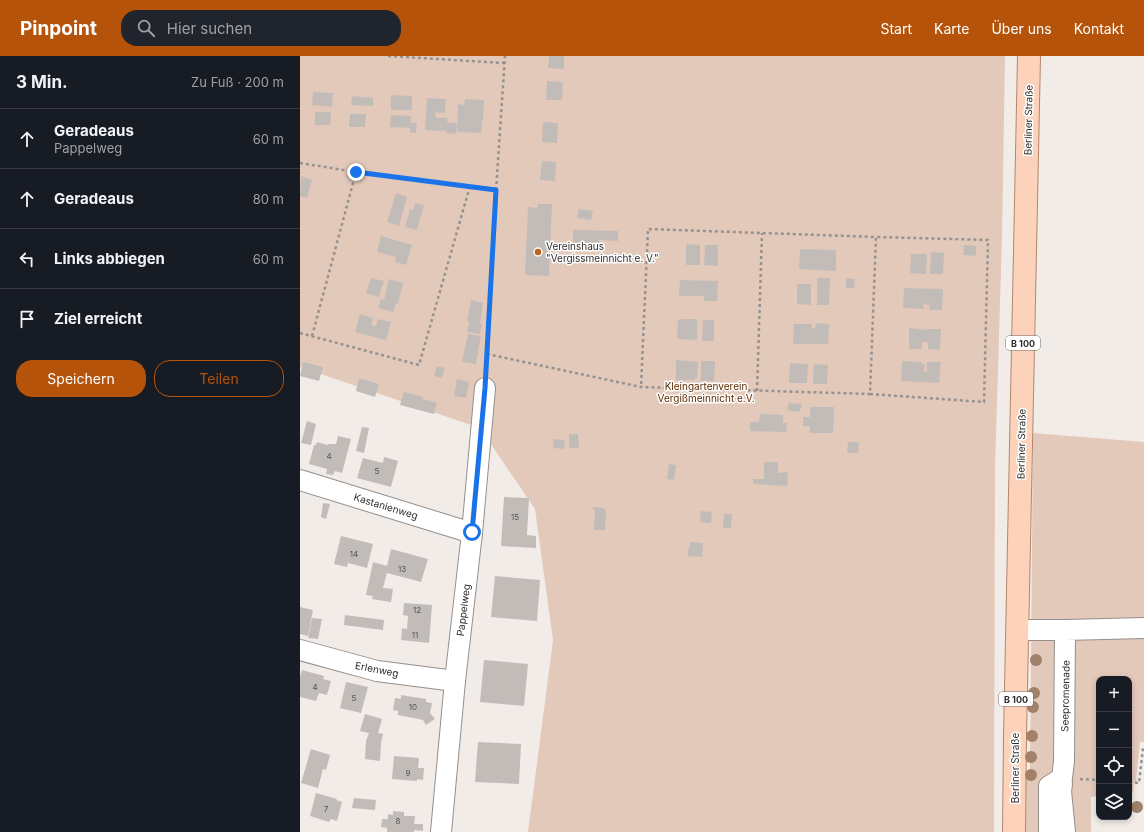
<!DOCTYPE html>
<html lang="de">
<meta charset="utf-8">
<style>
:root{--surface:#171b24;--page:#20242c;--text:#f1f3f6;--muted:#9ea1a6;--line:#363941;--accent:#b45309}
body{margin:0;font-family:Inter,sans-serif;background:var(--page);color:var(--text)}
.controls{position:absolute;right:12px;bottom:12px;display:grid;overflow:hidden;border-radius:8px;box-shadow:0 2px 6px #0003}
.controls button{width:36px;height:36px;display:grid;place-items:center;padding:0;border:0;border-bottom:1px solid var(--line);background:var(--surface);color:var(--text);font:20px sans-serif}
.stop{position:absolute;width:12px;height:12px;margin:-9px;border:3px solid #1a73e8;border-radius:50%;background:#fff}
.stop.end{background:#1a73e8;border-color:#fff;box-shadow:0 1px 4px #0008}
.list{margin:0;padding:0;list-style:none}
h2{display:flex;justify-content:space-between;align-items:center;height:52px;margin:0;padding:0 16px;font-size:17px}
h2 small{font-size:13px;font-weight:400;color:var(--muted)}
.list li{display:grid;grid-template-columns:26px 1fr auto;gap:12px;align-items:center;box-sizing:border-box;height:60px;padding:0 16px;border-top:1px solid var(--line)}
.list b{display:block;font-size:15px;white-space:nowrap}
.list p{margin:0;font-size:13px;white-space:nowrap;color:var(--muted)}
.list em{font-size:13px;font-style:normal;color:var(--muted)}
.actions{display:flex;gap:8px;padding:12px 16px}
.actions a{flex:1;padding:9px 0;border:1px solid var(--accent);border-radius:16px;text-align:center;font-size:14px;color:var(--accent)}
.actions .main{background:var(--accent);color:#fff}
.icon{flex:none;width:22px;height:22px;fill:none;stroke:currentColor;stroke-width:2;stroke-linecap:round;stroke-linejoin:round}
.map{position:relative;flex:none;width:844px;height:776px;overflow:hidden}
header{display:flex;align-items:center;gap:24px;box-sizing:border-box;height:56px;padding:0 20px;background:var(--accent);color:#fff}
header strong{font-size:19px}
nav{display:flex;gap:22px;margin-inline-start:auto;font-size:14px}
.search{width:280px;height:36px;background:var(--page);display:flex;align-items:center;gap:10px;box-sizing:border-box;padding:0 14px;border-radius:16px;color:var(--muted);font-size:15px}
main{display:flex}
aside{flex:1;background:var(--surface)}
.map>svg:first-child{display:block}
.green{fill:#e3c9ba}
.building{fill:#c2bcb9}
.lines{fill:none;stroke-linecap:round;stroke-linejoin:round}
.minor-casing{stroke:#948f8c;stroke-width:22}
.major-casing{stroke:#b3866b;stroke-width:24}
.path{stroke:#969290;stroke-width:2.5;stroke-dasharray:3 3;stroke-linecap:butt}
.minor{stroke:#fff;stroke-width:20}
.major{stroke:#fcd3ba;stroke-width:22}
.tree{fill:#a18269}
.route{stroke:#1a73e8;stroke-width:5}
.poi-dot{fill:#c16219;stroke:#fff;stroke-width:1.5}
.labels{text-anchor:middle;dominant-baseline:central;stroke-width:3;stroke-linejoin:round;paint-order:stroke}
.number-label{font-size:8px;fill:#545250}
.shield{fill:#fff;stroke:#6e6d6c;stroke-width:1}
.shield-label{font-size:9px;font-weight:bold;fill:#302e2d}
.street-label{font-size:10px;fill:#302e2d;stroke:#fff}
.poi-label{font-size:10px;fill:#302e2d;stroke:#fff;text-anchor:start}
.park-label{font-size:10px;fill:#5e2b01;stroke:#fff}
</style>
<header>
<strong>Pinpoint</strong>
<div class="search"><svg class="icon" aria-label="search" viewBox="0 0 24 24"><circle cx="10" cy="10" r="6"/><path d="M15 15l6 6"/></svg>Hier suchen</div>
<nav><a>Start</a><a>Karte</a><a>Über uns</a><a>Kontakt</a></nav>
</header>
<main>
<aside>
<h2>3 Min.<small>Zu Fuß · 200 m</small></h2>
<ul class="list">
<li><svg class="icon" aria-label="ahead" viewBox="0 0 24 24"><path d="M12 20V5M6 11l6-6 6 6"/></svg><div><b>Geradeaus</b><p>Pappelweg</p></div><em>60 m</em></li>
<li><svg class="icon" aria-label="ahead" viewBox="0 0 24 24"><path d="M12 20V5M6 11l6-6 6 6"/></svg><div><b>Geradeaus</b></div><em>80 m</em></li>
<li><svg class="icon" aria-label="left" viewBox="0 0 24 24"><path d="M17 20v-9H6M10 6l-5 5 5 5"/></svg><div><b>Links abbiegen</b></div><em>60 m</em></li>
<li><svg class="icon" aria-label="arrive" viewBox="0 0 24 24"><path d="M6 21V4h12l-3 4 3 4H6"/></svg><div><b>Ziel erreicht</b></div></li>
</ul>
<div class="actions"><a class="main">Speichern</a><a>Teilen</a></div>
</aside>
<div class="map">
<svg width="844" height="776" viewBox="0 0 844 776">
<rect width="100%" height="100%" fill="#f2ece9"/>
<g class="green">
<path d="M0,0H705L702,182L695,412L694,776H228L253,584L235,453L180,372L0,311Z"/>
<path d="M733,377L844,386V686H840L836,726H834L833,737H829V623H799V740L791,741V776H726V722L730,719Z"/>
</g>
<g class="building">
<path d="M249,0H264V13L248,12Z"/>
<path d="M247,25L263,26L262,44H246Z"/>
<path d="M13,36L33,37L32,51L12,49Z"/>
<path d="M91,39L112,40V54H91Z"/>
<path d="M52,40L73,42V50L51,49Z"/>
<path d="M127,42L146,43L145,57L135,56L136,62H148L147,66L157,67L156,78L146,77V75L125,74Z"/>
<path d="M165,43L184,44L183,64H182L181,77L157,76L158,48L164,49Z"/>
<path d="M15,56H31L30,69H15Z"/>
<path d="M50,58H66L65,71H49Z"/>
<path d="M91,59L111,60V67H117L116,77H110V72L90,71Z"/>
<path d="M243,66L258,67L257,87L242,86Z"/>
<path d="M242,105L256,106L255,125L240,124Z"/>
<path d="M1,120L12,124L7,142L0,140Z"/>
<path d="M96,137L107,141L99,170L87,166Z"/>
<path d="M115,147L124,149L117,174L105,171L110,153L113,154Z"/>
<path d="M238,148H252L249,220L225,219L228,151L237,152Z"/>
<path d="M279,153L293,155L291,164L277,162Z"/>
<path d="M273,174L318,175V185L299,184V188L273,187Z"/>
<path d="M81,180L112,189L106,209L95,206L96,201L77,196Z"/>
<path d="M386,188L400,189V209H386Z"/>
<path d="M405,189H418V210L404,209Z"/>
<path d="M664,189L676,190V200L663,199Z"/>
<path d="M500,193L536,194V215L499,213Z"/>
<path d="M631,196L644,197L643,218H630Z"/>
<path d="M611,198H627L626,218L610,217Z"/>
<path d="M71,222L84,225L79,241L66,237Z"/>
<path d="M517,222H530L529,249H517Z"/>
<path d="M546,222L555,223L554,232H546Z"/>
<path d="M89,223L103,227L98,248L96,247L93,256L78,252L81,243L84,244Z"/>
<path d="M380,224L418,225L417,245H404V240H379Z"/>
<path d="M497,228H511V249L497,248Z"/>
<path d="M604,232L643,233L642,254H629L630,249L623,248L624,253L603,252Z"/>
<path d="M171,244L183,247L180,268H182L180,278L167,276L169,266L167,265Z"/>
<path d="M60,258L73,262L71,269L76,270L78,263L91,266L86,284L55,276Z"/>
<path d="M383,263H397V284L377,283L378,264Z"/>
<path d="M403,264H414V285H402Z"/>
<path d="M516,267L529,268L528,288H493L494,268H512V272H515Z"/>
<path d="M609,272L628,274V273H641L640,294L628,293V286H622V293H609Z"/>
<path d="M168,278L181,280L176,308L162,306Z"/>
<path d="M376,304L398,306L397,322H395V324H376Z"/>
<path d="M401,305H415L414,325H401Z"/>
<path d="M602,305L622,306V308H625L624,315L627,316V306H641L639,327L601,325Z"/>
<path d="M3,306L23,311L19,325L0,320Z"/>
<path d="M490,307L508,308L507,327H489Z"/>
<path d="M514,308L528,309L527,328H513Z"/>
<path d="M137,310L145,312L142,322L134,320Z"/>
<path d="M59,322L79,328L75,341L56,335Z"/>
<path d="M157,323L169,326L166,342L154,340Z"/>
<path d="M104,336L123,341L122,343L137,347L134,358L100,349Z"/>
<path d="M489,347L502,348L500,355L498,356L487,354Z"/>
<path d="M510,351H534L533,377H510V370H503V361H510Z"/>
<path d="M460,358L483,359V367H487L486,376L450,375V366H459Z"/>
<path d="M7,365L16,368L11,389L1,387Z"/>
<path d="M62,371L69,372L64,397L56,395Z"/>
<path d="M269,378H278L279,392H269Z"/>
<path d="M38,380L51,383L42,417L35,415L33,419L26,418L27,413L9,408L14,389H16L17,386L28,389L29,388H36Z"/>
<path d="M254,383L265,384L264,393L253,392Z"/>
<path d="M548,386H559L558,397H547Z"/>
<path d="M84,401L98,405L91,431L57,422L63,402L83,407Z"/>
<path d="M464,406H478V417L488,416L487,430L453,428V423H464Z"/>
<path d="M369,408L376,409L374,424L367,423Z"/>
<path d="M204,441L229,442L227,479L236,480V492L201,490Z"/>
<path d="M23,447L30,448L26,463L21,461Z"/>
<path d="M293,451L303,452L306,454L305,474H294L295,454H293Z"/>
<path d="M401,455L412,456L411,467L400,466Z"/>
<path d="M424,458H432L431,472H423Z"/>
<path d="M41,480L73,488L67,512L48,507L47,511L34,508Z"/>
<path d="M390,486L403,487L402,501L388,500V492H390Z"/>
<path d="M91,493L128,503L121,526L87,517L83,532L93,533L91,546L72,543L73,540L66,539L73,506L87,510Z"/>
<path d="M195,520L240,524L237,565L191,561Z"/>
<path d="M104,547L132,549L129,587L101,584L102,572L107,573L108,560L103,559Z"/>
<path d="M0,551L13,554L8,580L0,578Z"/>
<path d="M45,559L84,564L83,574L44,569Z"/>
<path d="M12,562L22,563L18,583L8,582Z"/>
<path d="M184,604L228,608L224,650L180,646Z"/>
<path d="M2,614L24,620L23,623L31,625L27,639L19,637L16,645L0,641V621Z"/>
<path d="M46,626L68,631L61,657L40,652Z"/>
<path d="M101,639L126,643V646L132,647L130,657L135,663L126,669L123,664L98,659V655L93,654L95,642L101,643Z"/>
<path d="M65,658L82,663L78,677L83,678L81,687L80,705L65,703L66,685L69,677L60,675Z"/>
<path d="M178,686L221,688L219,728L175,726Z"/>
<path d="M11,693L30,699L26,714L23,713L18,732L1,727Z"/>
<path d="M94,700L119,702L118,712H124L123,724L117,723V725L92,723Z"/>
<path d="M16,737L37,743L36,744L42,746L37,765L31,763L29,766L10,760Z"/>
<path d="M54,742L76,744L75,754L52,752Z"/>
<path d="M93,755L104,756V760H115L114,768H123V775L114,774V776H87V772L81,771L82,763H88V758L93,759Z"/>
</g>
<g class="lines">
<defs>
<g id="minor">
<path d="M0,424L172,477"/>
<path d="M717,574H765"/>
<path d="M0,594L77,615L155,625"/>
<path d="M762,728L761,735L765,776"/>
<path d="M141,776L155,625L172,477L185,332"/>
<path d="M749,776V730L762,722L764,705L765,574L844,572"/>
</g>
<path id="major" d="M714,776L715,681L729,0"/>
</defs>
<use href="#minor" class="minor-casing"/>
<use href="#major" class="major-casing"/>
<g class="path">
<path d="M88,0L204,7"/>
<path d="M0,107L56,116L196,134L186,315"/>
<path d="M196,134L205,0"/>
<path d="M0,277L119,309L170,130"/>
<path d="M12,280L56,116"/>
<path d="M187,298L341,331L570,338L576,181L348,173L341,331"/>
<path d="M457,335L462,177"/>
<path d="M570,338L684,346L688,184L576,181"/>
<path d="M780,723L799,724"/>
<path d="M829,726L839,727L843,692H844"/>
</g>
<use href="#minor" class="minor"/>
<use href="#major" class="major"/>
</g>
<g class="tree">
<circle cx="736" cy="604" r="6"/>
<circle cx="734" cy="637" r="6"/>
<circle cx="733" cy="651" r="6"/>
<circle cx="732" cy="680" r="6"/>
<circle cx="731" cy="701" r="6"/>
<circle cx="731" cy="719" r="6"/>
<circle cx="837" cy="751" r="6"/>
</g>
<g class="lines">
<path class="route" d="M56,116L196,134L185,332L172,476"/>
</g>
<circle class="poi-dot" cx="238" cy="196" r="4"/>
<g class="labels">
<g class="number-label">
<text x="29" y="400">4</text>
<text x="77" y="415">5</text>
<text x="215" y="461">15</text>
<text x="54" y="498">14</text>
<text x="102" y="513">13</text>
<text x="117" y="554">12</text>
<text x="115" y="579">11</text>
<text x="15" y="631">4</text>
<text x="54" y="642">5</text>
<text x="113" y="651">10</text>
<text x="108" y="717">9</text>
<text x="26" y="753">7</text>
<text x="98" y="765">8</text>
</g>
<g class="shield">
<rect x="706" y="280" width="34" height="14" rx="3"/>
<rect x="699" y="636" width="34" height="14" rx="3"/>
</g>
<g class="shield-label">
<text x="723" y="287">B 100</text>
<text x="716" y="643">B 100</text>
</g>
<g class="street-label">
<text transform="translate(728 64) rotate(-89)">Berliner Straße</text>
<text transform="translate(721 388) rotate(-89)">Berliner Straße</text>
<text transform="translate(86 450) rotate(17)">Kastanienweg</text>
<text transform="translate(163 554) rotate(-83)">Pappelweg</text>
<text transform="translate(77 613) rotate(11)">Erlenweg</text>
<text transform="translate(765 640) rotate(-89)">Seepromenade</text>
<text transform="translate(715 712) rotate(-90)">Berliner Straße</text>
</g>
<g class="poi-label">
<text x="246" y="190">Vereinshaus<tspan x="246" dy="12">"Vergissmeinnicht e. V."</tspan></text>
</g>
<g class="park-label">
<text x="406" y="330">Kleingartenverein<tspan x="406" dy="12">Vergißmeinnicht e.V.</tspan></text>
</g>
</g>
</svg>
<div class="controls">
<button>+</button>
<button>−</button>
<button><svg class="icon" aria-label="locate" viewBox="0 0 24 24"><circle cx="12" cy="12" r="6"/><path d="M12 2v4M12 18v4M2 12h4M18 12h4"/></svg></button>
<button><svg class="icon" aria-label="layers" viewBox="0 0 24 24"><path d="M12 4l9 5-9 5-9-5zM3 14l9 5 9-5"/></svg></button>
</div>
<div class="stop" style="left:172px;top:476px"></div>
<div class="stop end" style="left:56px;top:116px"></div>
</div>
</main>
